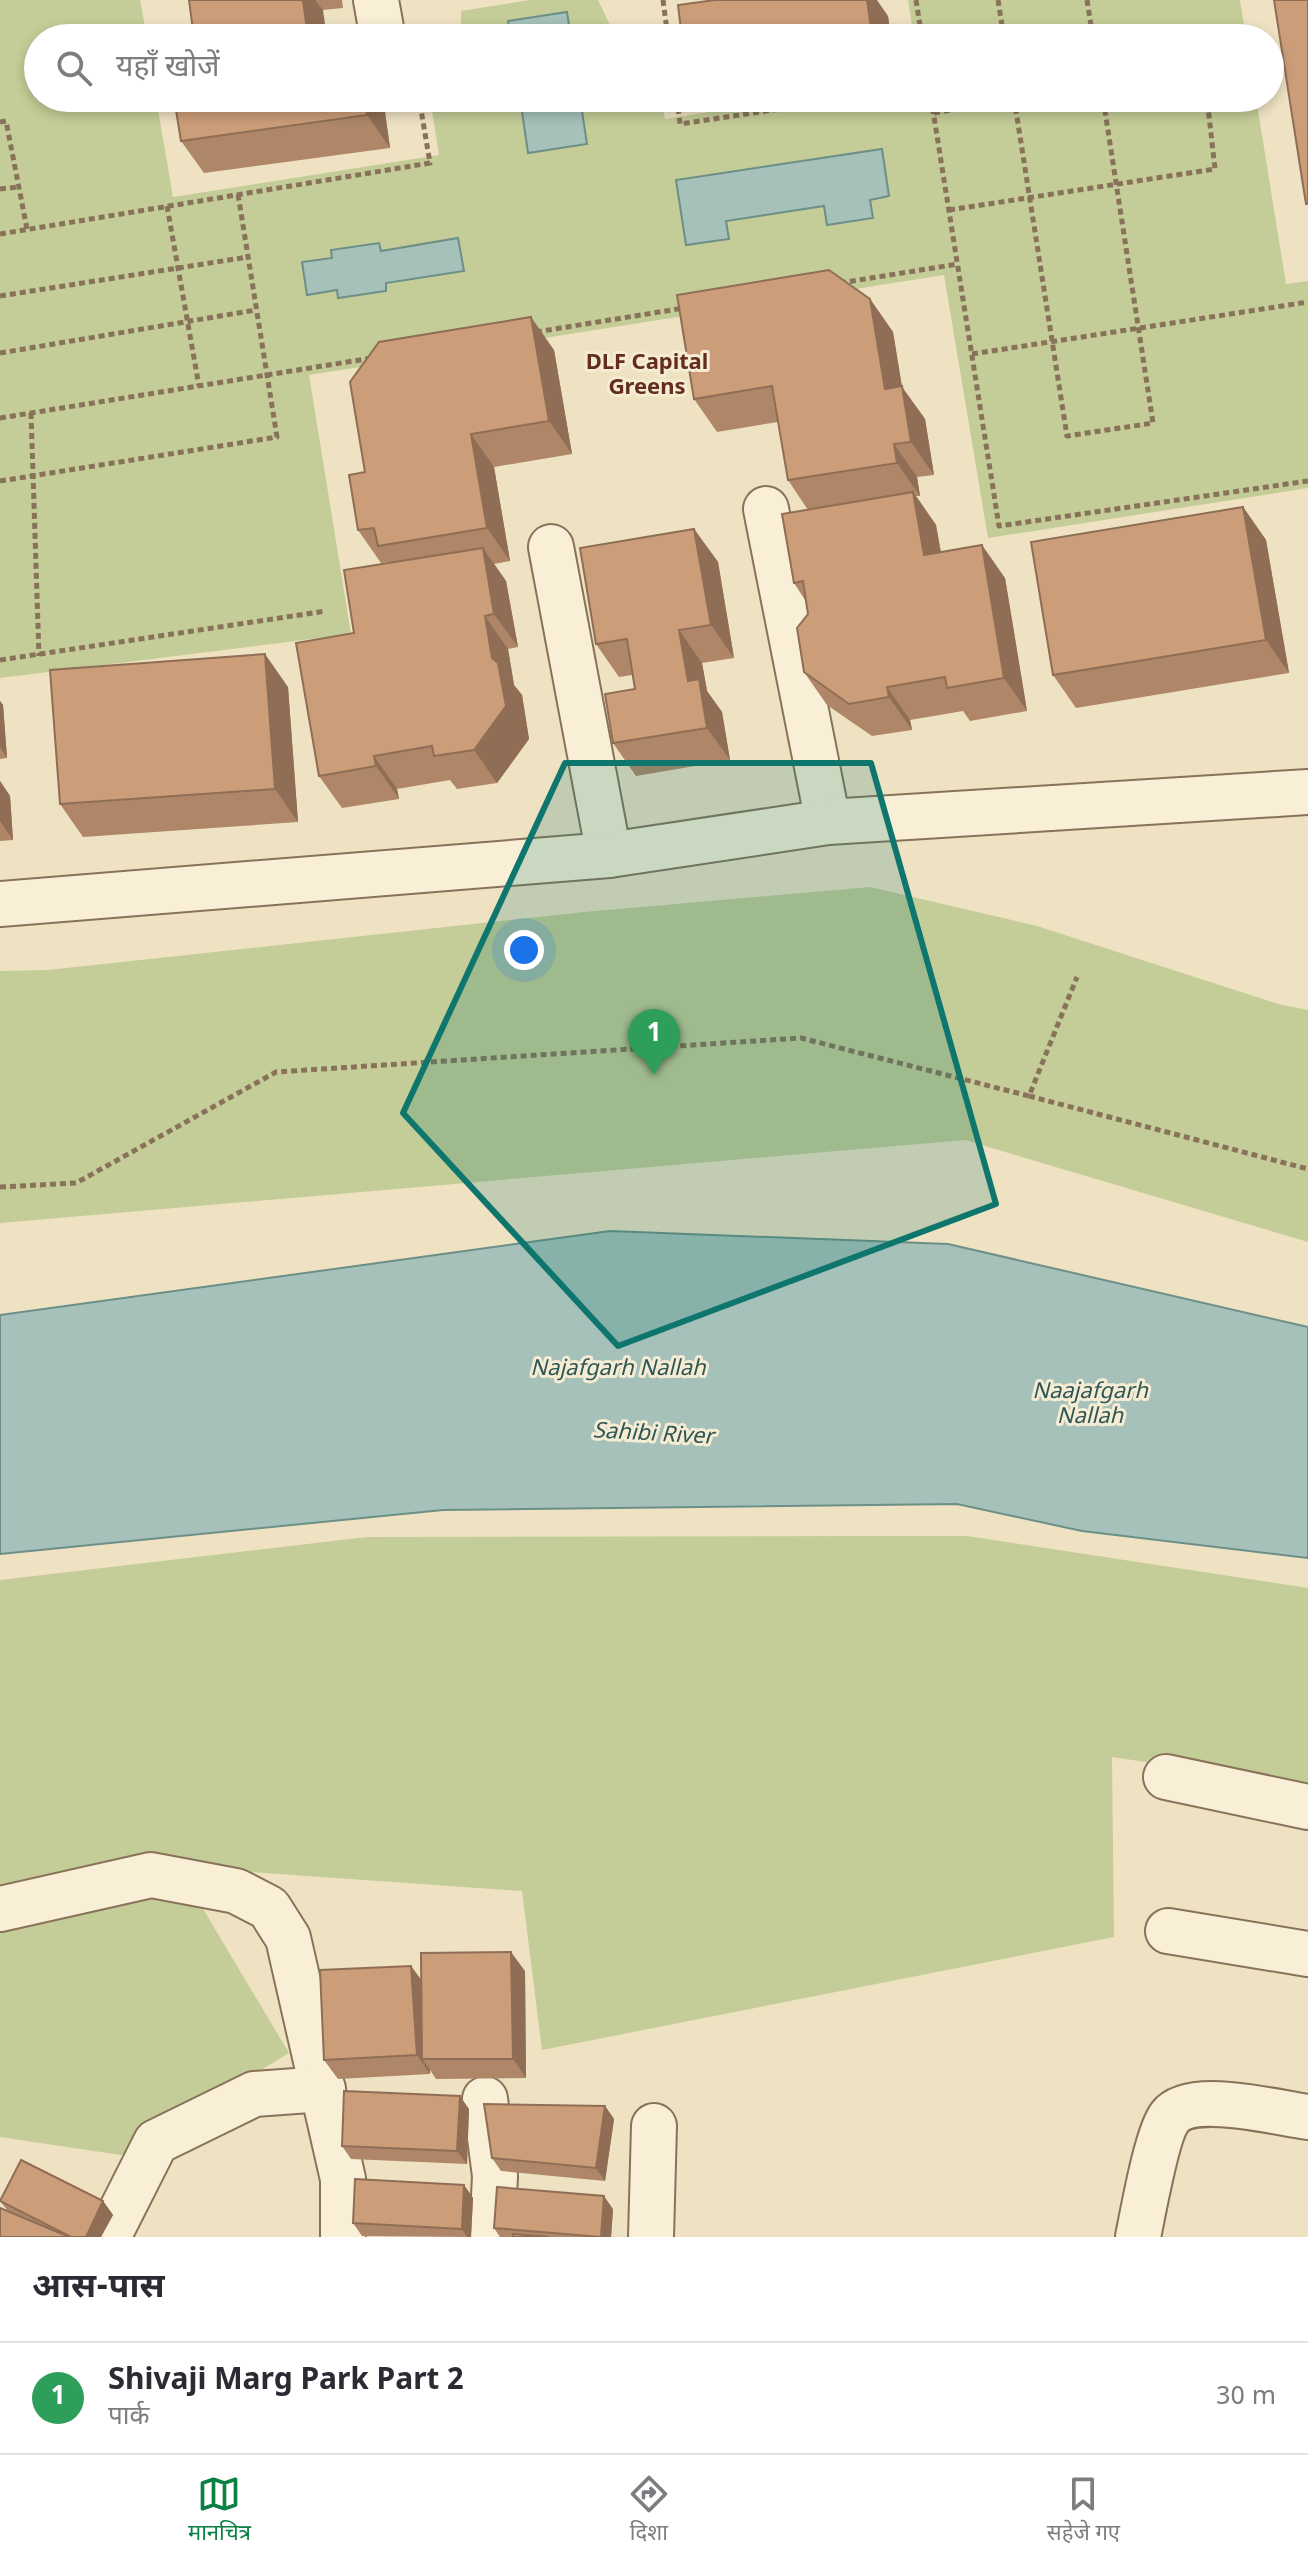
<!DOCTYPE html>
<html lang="hi">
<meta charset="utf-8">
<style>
:root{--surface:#fff;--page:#f7f7f7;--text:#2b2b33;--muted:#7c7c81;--line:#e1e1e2;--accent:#0b8043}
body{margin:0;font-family:Georgia,"Noto Sans Devanagari",serif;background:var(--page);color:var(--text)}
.you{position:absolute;left:524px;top:950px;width:28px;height:28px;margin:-20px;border:6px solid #fff;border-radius:50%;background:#1a73e8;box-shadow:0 0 0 12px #1a73e833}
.badge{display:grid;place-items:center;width:52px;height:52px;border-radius:50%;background:var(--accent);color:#fff;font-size:26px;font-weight:700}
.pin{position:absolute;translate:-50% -66px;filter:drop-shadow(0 2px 4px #0008)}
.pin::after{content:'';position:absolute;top:42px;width:28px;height:24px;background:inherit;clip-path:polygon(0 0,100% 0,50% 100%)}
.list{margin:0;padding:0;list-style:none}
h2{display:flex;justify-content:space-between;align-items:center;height:104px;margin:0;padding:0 32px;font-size:34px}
h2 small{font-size:26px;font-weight:400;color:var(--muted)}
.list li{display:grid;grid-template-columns:52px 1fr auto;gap:24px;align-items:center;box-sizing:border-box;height:112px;padding:0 32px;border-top:2px solid var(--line)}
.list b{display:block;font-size:30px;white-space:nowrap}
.list p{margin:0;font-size:26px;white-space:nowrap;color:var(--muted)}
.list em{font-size:26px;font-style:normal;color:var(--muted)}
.icon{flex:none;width:44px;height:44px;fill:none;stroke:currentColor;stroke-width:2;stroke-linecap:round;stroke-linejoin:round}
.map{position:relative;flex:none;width:1308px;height:2237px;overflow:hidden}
.search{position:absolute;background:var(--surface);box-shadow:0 4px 12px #0003;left:24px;right:24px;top:24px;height:88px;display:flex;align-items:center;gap:20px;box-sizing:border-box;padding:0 28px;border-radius:44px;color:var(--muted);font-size:30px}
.sheet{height:216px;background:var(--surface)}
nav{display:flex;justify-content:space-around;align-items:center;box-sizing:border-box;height:112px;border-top:2px solid var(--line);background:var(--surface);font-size:22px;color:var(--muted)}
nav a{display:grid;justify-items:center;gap:4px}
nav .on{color:var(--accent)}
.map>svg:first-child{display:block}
.green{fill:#c4cc97}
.water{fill:#a5c1b9;stroke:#6c8f87;stroke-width:2}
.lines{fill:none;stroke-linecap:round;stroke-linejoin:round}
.minor-casing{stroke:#88735a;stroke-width:48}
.path{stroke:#88735a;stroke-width:5;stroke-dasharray:6 4;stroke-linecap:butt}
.minor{stroke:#f9efd6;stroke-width:44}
.wall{fill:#af8768}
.shaded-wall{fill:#8f6e55}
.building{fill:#cc9d79;stroke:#8f6e55;stroke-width:2}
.marked{fill:#0f766e;fill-opacity:0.2;stroke:#0f766e;stroke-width:6;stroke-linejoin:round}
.labels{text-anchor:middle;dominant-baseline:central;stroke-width:6;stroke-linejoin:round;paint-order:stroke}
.neighbourhood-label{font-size:22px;font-weight:bold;fill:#642e1e;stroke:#f5ecd3}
.water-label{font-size:22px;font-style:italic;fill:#2d5756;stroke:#f5ecd3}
</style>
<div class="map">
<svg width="1308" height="2237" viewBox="0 0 1308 2237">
<rect width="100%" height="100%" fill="#eee2c3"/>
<g class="green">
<path d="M0,0H140L147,38H38V98H156L173,197L439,155L430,98H661L665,119L797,98H1256L1286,284L1308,281V488L988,538L944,275L309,375L351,634L0,678Z"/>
<path d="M530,0H598L616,38H461V11Z"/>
<path d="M908,0H1240L1246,38H914Z"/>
<path d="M870,887L1037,926L1278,1004L1308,1010V1242L965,1140L0,1223V971L48,970L584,912Z"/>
<path d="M967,1536L1308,1588V1786L1112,1757L1114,1937L542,2050L522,1891L178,1867L289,2053L121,2155L0,2137V1580L367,1537Z"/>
</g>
<g class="water">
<path d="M567,12L571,38H510L508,21Z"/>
<path d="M520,98H580L587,144L528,153Z"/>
<path d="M882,149L889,196L870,200L873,218L827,225L824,206L726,221L729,239L686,245L676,180Z"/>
<path d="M458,238L464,271L386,283V291L338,298L337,290L307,295L302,262L332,258L331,250L379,243L381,251Z"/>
<path d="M610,1231L948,1244L1308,1327V1558L1082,1531L957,1504L443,1510L0,1554V1315Z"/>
</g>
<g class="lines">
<defs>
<g id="minor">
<path d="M376,0L381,28"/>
<path d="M766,509L828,822"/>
<path d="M551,547L609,855"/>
<path d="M0,904L609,855L828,822L1308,792"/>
<path d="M1166,1777L1308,1807"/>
<path d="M0,1909L151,1875L236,1891L269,1908L288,1938L343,2179V2237"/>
<path d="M1168,1931L1308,1954"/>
<path d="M485,2099L495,2176L492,2237"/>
<path d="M108,2237L156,2142L254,2094L323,2089"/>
<path d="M651,2237L654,2126"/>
<path d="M1138,2237C1143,2213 1157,2133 1170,2117C1191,2090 1277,2113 1308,2117"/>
</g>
</defs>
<use href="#minor" class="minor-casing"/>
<g class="path">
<path d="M663,0L668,38"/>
<path d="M916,0L922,38"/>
<path d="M998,0L1004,38"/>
<path d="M1087,0L1093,38"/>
<path d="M677,98L680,124L853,98"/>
<path d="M931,98L999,526L1308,481"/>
<path d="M1014,98L1067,436L1153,423L1103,98"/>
<path d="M934,113L1015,98"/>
<path d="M0,122L6,121L27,229"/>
<path d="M0,189L18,187"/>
<path d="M167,206L199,386"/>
<path d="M949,210L1215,169L1207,98"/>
<path d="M0,234L430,163L419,98"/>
<path d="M840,283L958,264"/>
<path d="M0,296L248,257"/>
<path d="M536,332L684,308"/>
<path d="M0,353L256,310"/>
<path d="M972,354L1308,302"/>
<path d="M31,413L39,656"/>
<path d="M0,418L372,358"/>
<path d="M0,481L277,437L238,194"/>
<path d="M0,660L326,611"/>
<path d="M1029,1096L1308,1169"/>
<path d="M0,1187L76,1183L276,1072L801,1038L1029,1096L1077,977"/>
</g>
<use href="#minor" class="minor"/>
</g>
<g class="wall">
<path d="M189,0H342L343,8L323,10Z"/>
<path d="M888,16L891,38H682Z"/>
<path d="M383,98L390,148L204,173L181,141Z"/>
<path d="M870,299L893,332L902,387L925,419L934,475L917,477L920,496H916L936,525L941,552L1005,578L1027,711L970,721L963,711L910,720L912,730L872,736L827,705L804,672L808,614L805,600L794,583L808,510L788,480L778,422L717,432L694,399Z"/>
<path d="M554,350L572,454L494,467L510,561L494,564L506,581L518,647L508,649L514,685L522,695L529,739L497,783L457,789L450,780L397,789L399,799L342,808L319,776L354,633L390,563L389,562L381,563L358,530L365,472Z"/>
<path d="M1243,507L1266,540L1289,673L1076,708L1053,675Z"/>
<path d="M694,529L718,562L734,658L702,663L707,691L722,712L730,760L636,776L613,743L635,689L632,675L619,677L596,644Z"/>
<path d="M288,687L298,822L83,837L60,804Z"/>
<path d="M0,701L3,705L7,758L0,759Z"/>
<path d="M0,781L10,796L13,840L0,841Z"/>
<path d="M411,1966L421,1980L525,1971L526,2078L436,2079L430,2070V2074L338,2079L324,2060Z"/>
<path d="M605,2106L614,2119L605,2181L501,2171L492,2158Z"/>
<path d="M469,2109L467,2164L351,2159L342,2146Z"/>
<path d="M464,2185L473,2198L471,2237L362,2236L353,2223Z"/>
<path d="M0,2201H103L113,2215L101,2237H0L8,2211Z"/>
<path d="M613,2209L611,2237H500L494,2228Z"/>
</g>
<g class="shaded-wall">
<path d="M303,0H315L323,10L327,38H308Z"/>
<path d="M867,0H877L888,16L891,38H875L872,34Z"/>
<path d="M364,98H383L390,148L367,115Z"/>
<path d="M870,299L893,332L902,387L925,419L934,475L911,442L885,389Z"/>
<path d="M531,317L554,350L572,454L549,421Z"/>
<path d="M471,434L494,467L510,561L487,528Z"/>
<path d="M894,444L917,477L920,496L897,463Z"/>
<path d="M913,492L936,525L947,588L924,555Z"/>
<path d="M1243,507L1266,540L1289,673L1266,640Z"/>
<path d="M694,529L718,562L734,658L711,625Z"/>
<path d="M982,545L1005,578L1027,711L1004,678Z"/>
<path d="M483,548L506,581L518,647L494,614Z"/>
<path d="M485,616L508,649L514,685L522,695L529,739L497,783L474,750L492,658Z"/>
<path d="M679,630L702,663L707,691L722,712L730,760L707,728L688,681Z"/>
<path d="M265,654L288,687L298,822L275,789Z"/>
<path d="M887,687L910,720L912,730L889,697Z"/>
<path d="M0,701L3,705L7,758L0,747Z"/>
<path d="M374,756L397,789L399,799L376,766Z"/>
<path d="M0,781L10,796L13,840L0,821Z"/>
<path d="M511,1952L525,1971L526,2078L513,2059Z"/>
<path d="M411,1966L425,1985L422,2059L430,2070V2074L417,2055Z"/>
<path d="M460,2096L469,2109L467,2164L457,2151Z"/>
<path d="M605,2106L614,2119L605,2181L596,2168Z"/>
<path d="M464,2185L473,2198L471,2237H467L462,2229Z"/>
<path d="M604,2196L613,2209L611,2237H601Z"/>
<path d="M103,2201L113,2215L101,2237H86Z"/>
</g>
<g class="building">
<path d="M189,0H303L308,38H194Z"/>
<path d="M715,0H867L872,34L841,38H682L678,5Z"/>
<path d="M1274,0H1308V204H1306Z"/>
<path d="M174,98H364L367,115L181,141Z"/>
<path d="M829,270L870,299L885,389L902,386L911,442L894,444L897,463L788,480L772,386L694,399L677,295Z"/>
<path d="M531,317L549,421L471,434L487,528L378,546L374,528L358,530L349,475L365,472L350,382L379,342Z"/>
<path d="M913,492L924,555L982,545L1004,678L947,688L945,677L887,687L889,697L849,704L804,672L797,628L808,614L803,581L794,583L782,514Z"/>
<path d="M1243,507L1266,640L1053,675L1031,542Z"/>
<path d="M694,529L711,625L679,630L688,681L699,679L707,728L613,743L605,694L635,689L627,639L596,644L580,548Z"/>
<path d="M483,548L494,614L485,616L492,658L498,663L506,706L474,750L434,756L432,746L374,756L376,766L319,776L296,643L354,633L344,570Z"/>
<path d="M265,654L275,789L60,804L50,670Z"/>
<path d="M511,1952L513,2059H422L421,1953Z"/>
<path d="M411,1966L417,2055L324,2060L320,1970Z"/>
<path d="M344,2091L460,2096L457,2151L342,2146Z"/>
<path d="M484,2104L605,2106L596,2168L492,2158Z"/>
<path d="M21,2160L103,2201L86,2237H71L0,2201Z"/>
<path d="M355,2179L464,2185L462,2229L353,2223Z"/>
<path d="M497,2187L604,2196L601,2237L494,2228Z"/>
<path d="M0,2208L69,2237H0Z"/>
<path d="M513,2234L549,2237H513Z"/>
</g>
<path class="marked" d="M565,763H871L996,1204L618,1346L403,1113Z"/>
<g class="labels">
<g class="neighbourhood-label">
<text x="647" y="363">DLF Capital<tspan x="647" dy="25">Greens</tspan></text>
</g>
<g class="water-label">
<text x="618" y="1369">Najafgarh Nallah</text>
<text x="1090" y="1392">Naajafgarh<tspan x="1090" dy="25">Nallah</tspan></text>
<text transform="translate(653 1435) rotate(3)">Sahibi River</text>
</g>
</g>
</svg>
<div class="you"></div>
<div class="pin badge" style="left:654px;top:1075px;background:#2e9e5b">1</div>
<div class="search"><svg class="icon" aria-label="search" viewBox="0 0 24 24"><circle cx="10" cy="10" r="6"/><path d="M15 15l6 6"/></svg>यहाँ खोजें</div>
</div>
<section class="sheet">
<h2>आस-पास<small></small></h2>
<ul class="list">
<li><span class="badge" style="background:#2e9e5b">1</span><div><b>Shivaji Marg Park Part 2</b><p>पार्क</p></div><em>30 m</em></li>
</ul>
</section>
<nav>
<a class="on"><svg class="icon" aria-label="map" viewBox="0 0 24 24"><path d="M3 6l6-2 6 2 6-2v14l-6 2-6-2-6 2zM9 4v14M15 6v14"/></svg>मानचित्र</a>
<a><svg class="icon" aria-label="directions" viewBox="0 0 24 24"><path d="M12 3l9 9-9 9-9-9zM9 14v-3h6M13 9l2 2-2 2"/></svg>दिशा</a>
<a><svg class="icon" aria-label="saved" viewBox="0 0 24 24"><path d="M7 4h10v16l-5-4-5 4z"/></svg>सहेजे गए</a>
</nav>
